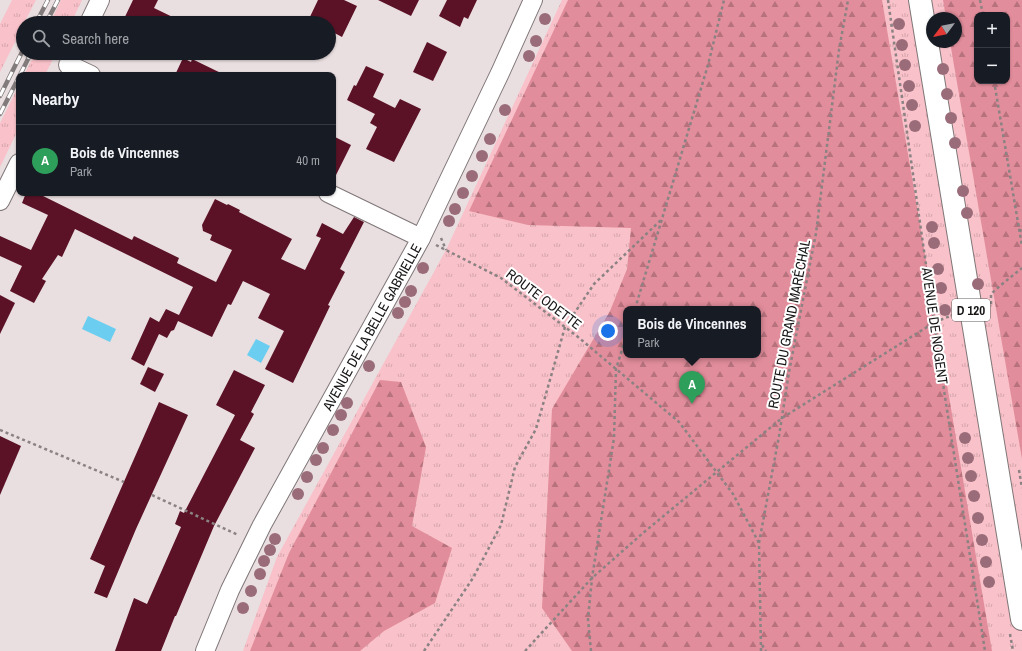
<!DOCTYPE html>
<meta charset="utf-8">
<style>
:root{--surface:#171b24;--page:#20242c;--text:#f1f3f6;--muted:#9ea1a6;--line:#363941;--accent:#ea580c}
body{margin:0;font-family:"Archivo Narrow",sans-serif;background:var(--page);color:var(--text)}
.controls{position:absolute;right:12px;top:12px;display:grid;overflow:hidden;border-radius:8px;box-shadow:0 1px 3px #0004}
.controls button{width:36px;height:36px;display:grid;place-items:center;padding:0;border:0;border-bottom:1px solid var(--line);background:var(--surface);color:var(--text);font:20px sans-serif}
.compass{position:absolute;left:926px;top:12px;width:36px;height:36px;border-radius:50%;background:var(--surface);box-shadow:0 1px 3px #0004;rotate:238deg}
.you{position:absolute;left:608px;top:331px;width:14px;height:14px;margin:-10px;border:3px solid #fff;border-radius:50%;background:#1a73e8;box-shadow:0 0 0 6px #1a73e833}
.badge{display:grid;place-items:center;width:26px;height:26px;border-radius:50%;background:var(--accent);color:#fff;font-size:13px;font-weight:700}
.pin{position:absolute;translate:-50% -33px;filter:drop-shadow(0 1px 2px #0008)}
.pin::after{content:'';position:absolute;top:21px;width:14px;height:12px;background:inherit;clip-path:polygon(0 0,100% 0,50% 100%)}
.popup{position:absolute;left:623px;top:306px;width:138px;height:52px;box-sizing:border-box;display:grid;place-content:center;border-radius:8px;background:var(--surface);filter:drop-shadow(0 1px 3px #0005);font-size:13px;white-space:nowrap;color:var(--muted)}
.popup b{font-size:15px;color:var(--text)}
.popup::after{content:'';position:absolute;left:50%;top:100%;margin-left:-8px;border:8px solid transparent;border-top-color:var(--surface)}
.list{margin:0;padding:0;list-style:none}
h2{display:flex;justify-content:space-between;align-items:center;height:52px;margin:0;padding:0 16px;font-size:17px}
h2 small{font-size:13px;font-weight:400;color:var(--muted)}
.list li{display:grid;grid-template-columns:26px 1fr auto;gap:12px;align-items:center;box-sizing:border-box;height:72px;padding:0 16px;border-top:1px solid var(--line)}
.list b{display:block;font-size:15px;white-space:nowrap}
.list p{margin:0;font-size:13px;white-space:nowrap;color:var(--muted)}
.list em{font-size:13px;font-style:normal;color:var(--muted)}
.icon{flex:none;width:22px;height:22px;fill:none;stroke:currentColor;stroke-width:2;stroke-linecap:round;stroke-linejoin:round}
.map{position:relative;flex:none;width:1022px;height:651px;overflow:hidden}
.search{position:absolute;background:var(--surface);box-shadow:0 1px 3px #0004;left:16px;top:16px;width:320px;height:44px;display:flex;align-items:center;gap:10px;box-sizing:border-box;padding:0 14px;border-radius:22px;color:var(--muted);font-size:15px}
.panel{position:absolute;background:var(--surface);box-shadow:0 1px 3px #0004;left:16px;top:72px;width:320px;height:124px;border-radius:8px}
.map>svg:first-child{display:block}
.grass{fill:url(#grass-tufts);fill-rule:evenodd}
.forest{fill:url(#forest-firs);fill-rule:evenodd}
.water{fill:#6bcef0}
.building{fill:#5b1227}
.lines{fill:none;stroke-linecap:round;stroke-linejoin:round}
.street-casing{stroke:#7f7677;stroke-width:20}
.primary-casing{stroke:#7f7677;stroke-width:24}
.path{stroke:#8a8283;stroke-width:2.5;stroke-dasharray:3 3;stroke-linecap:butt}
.street{stroke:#fff;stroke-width:18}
.primary{stroke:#fff;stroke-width:22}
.rail-casing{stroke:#827b7c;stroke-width:4.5}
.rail{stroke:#fff;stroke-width:3;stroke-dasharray:9;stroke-linecap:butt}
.tree{fill:#9a6c79}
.labels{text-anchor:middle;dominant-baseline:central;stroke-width:4;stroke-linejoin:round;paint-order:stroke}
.shield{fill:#fff;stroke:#5d5b5b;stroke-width:1}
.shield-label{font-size:13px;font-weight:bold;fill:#181515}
.street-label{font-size:14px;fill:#181515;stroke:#fff}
</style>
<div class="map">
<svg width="1022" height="651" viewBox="0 0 1022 651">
<defs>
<pattern id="grass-tufts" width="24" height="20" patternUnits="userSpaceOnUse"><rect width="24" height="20" fill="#f9c1c9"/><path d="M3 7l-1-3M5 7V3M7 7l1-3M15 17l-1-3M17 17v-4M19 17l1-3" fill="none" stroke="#d5a5ac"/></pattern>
<pattern id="forest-firs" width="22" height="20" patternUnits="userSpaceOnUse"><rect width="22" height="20" fill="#e28d9b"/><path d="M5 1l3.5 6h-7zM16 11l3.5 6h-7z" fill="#b6727d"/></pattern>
</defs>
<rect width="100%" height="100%" fill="#e9dee0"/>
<g class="grass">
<path d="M12,0H36L24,23H23V26L0,72V24Z"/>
<path d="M61,0H82L71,23H50Z"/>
<path d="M562,0H1022V651H243L277,557L446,250ZM977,15H1007V81H977ZM932,18H956V42H932ZM626,309H758V355H626Z"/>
<path d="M35,53H56L45,75H24Z"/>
<path d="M19,85V128L0,167V123Z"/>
</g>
<g class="forest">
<path d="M568,0H882L992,651H572L542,608L552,409L610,311L627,269L631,228L528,225L469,211ZM626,309H758V355H626Z"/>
<path d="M943,0H1022V459L950,42H956V18H946ZM977,15H1007V81H977Z"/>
<path d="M380,380L401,382L426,447L412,526L452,548L435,603L384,631L360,651H250L289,553Z"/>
</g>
<g class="water">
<path d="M88,316L116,329L110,342L82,329Z"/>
<path d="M256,339L270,346L261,363L247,355Z"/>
</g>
<g class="building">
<path d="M133,0H158L154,8L185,23H122Z"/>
<path d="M318,0H344L357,6L342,37L329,30V23H307Z"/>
<path d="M378,0H419L411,16Z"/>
<path d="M447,0H477L468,19L464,17L460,27L439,16Z"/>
<path d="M427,42L447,52L433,81L413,72Z"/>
<path d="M183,58L191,62L192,59L225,75H175Z"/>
<path d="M366,66L384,74L373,97L395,108L400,99L421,109L394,162L366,149L377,127L370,123L375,114L347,100L354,85L356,86Z"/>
<path d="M333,136L351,145L333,181Z"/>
<path d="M26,193H37L132,240L134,236L179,258L177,263L216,282L232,250L210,240L212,235L203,231L202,225L215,199L227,205L228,204L240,210L239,212L292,239L281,259L305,270L321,238L316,236L322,223L343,234L354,217L364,222L340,269L345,272L328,305L330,306L293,383L265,369L284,331L258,318L270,294L243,281L231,305L228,304L212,337L178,321L174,330L171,331L167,338L159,334L144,366L131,359L150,317L159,322L166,309L179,315L193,287L75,229L62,257L58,255L42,279L46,281L34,303L10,291L22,266L0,256V236L31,250L48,215L22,203Z"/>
<path d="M0,295L15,303L0,334Z"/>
<path d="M148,367L164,374L155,392L140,384Z"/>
<path d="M234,370L265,385L251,412L254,414L240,440L255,448L214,526L176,616H175L161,651H115L134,598L147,604L181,527L175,524L180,511L184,513L235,415L216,405Z"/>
<path d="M159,402L188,415L136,529L107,598L94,593L105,566L90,559Z"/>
<path d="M0,436L21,446L0,495Z"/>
</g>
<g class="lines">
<defs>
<g id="street">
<path d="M89,23L100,0"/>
<path d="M68,65L76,68L91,75"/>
<path d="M328,193L421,238"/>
<path d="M0,201L19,163"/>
<path d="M205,651L230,590L262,525L420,240L500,73L533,0"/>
</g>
<path id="primary" d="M920,0L1022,619"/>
</defs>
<use href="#street" class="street-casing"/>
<use href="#primary" class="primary-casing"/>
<g class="path">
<path d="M888,0L945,397L985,651"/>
<path d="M980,0L983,15"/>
<path d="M994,81L1022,246"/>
<path d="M1020,232L1022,226"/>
<path d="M441,238L446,250"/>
<path d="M436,245L501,278L578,337L679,422L733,494L759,543"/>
<path d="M991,304V294L1001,285L1022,268"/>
<path d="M635,309L708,65L724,0"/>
<path d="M0,430L124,482"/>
<path d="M1019,470L1022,488"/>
<path d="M152,495L238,535"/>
<path d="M1010,634L1013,651"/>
<path d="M762,645L766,651"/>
<path d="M424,651L473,578L501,525L515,467L536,429L565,327L594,284L662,219"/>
<path d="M525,651L592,578L643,533L782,418L935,322L953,315"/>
<path d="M591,651L588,619L592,578L614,438L616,369L626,337"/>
<path d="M761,651L759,543L779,436L789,372L816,233L839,50L848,0"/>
</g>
<use href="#street" class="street"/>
<use href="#primary" class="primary"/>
<defs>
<g id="rail">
<path d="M36,23L48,0"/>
<path d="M46,23L58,0"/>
<path d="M20,75L31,53"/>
<path d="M0,96L23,50"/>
<path d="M0,114L19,77"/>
</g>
</defs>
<use href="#rail" class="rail-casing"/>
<use href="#rail" class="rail"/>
</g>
<g class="tree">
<circle cx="545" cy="19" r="6"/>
<circle cx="899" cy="24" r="6"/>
<circle cx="536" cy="41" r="6"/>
<circle cx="902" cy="45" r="6"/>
<circle cx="529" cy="56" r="6"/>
<circle cx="905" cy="65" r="6"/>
<circle cx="943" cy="69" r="6"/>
<circle cx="909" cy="86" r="6"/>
<circle cx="947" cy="94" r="6"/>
<circle cx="912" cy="105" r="6"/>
<circle cx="505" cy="110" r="6"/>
<circle cx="951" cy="118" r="6"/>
<circle cx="915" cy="126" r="6"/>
<circle cx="490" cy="139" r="6"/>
<circle cx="955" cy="143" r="6"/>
<circle cx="482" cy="156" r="6"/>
<circle cx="472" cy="176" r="6"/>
<circle cx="963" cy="191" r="6"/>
<circle cx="463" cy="193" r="6"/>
<circle cx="455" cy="209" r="6"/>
<circle cx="967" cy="213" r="6"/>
<circle cx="449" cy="221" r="6"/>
<circle cx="932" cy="227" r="6"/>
<circle cx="934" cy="243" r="6"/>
<circle cx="423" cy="268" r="6"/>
<circle cx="938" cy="269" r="6"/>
<circle cx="978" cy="284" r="6"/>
<circle cx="941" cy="288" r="6"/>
<circle cx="411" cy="291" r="6"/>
<circle cx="405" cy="302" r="6"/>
<circle cx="945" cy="310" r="6"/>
<circle cx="398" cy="313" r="6"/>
<circle cx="369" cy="366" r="6"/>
<circle cx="347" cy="403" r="6"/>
<circle cx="341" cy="415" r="6"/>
<circle cx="333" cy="430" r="6"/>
<circle cx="965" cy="438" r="6"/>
<circle cx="323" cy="448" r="6"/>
<circle cx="968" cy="458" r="6"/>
<circle cx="316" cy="460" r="6"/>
<circle cx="971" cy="476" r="6"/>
<circle cx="307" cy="477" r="6"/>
<circle cx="298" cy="494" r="6"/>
<circle cx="974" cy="496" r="6"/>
<circle cx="978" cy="518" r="6"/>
<circle cx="275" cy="539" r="6"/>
<circle cx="982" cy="540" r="6"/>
<circle cx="270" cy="550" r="6"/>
<circle cx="264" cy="561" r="6"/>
<circle cx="986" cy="562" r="6"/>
<circle cx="260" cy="574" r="6"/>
<circle cx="989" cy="582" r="6"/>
<circle cx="251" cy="591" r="6"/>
<circle cx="243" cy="608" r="6"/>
</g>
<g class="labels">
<rect class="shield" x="952" y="299" width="38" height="22" rx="3"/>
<g class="shield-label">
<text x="971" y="310">D 120</text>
</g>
<g class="street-label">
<text transform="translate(544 299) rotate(37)">ROUTE ODETTE</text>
<text transform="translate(789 324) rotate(-79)">ROUTE DU GRAND MARÉCHAL</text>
<text transform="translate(935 326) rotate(82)">AVENUE DE NOGENT</text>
<text transform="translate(372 327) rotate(-61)">AVENUE DE LA BELLE GABRIELLE</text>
</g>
</g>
</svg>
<div class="controls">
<button>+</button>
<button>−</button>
</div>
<svg class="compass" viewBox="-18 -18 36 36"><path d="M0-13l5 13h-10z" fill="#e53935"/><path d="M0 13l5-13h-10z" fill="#9ea1a6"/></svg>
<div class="you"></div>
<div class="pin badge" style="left:692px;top:404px;background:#2e9e5b">A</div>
<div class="popup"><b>Bois de Vincennes</b>Park</div>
<div class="search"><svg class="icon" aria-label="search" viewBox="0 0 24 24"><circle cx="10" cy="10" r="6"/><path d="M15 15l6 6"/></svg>Search here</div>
<section class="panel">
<h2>Nearby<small></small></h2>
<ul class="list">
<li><span class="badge" style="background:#2e9e5b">A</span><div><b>Bois de Vincennes</b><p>Park</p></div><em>40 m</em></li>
</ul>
</section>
</div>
